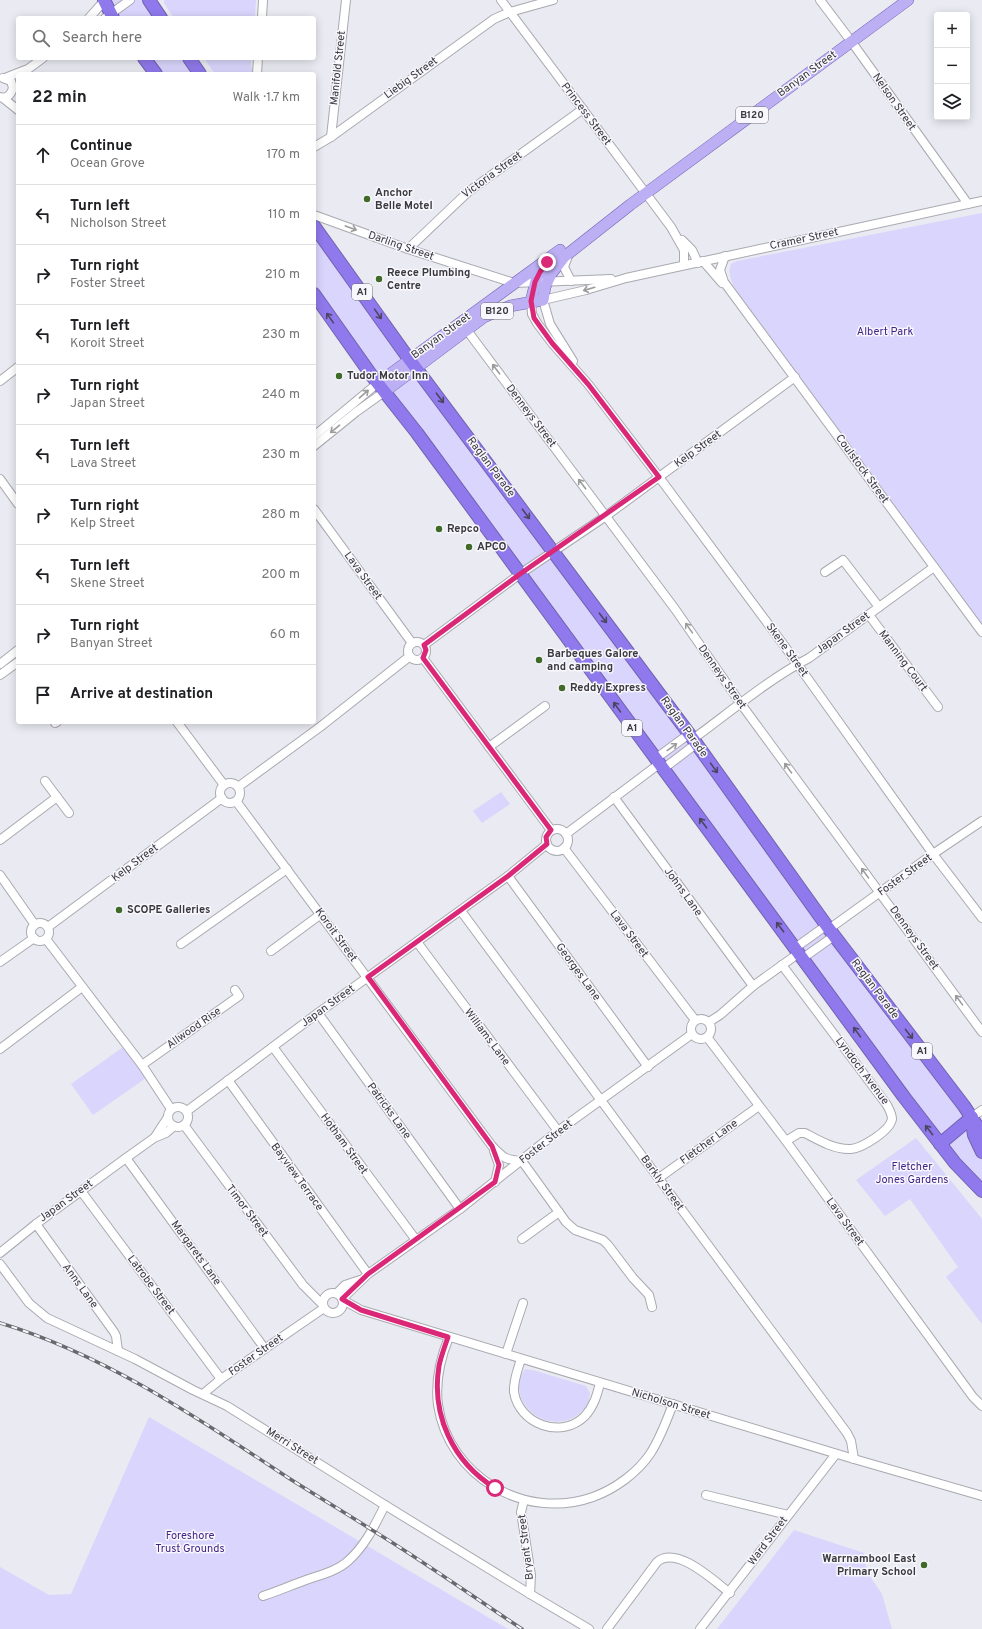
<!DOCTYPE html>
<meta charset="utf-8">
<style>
:root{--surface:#fff;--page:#f6f6f6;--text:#202124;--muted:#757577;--line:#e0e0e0}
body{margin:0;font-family:Overpass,sans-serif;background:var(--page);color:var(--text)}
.controls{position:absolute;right:12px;top:12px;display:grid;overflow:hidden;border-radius:4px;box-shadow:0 2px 10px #0003}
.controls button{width:36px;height:36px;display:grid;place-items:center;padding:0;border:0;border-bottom:1px solid var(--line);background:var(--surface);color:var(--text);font:20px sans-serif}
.stop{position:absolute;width:12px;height:12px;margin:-9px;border:3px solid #db2777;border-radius:50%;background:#fff}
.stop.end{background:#db2777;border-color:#fff;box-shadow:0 1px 4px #0008}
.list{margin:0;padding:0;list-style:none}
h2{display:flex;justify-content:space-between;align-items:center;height:52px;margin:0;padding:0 16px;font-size:17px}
h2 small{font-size:13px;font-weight:400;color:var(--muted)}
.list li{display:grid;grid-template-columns:26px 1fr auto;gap:12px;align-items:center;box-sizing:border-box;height:60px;padding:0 16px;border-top:1px solid var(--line)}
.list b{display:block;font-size:15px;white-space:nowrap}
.list p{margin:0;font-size:13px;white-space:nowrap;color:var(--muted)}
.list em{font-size:13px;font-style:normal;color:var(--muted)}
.icon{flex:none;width:22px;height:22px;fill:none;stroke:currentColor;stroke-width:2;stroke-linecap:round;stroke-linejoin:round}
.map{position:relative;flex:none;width:982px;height:1629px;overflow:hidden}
.search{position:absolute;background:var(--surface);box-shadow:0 2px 10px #0003;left:16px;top:16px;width:300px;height:44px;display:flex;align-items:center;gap:10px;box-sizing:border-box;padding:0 14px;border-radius:4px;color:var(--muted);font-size:15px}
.panel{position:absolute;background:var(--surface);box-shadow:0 2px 10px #0003;left:16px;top:72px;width:300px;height:652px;border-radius:4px}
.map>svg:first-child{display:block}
.green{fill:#d9d5fc}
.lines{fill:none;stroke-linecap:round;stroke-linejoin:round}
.minor-casing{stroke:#a9a9b0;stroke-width:10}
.major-casing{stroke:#7263af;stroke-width:12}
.highway-casing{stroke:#7263af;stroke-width:14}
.minor{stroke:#fff;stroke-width:8}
.major{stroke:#bcaff4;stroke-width:11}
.highway{stroke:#9079ec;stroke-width:12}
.rail-casing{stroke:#68686d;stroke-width:3.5}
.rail{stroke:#f8f7fe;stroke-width:2;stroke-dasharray:6;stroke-linecap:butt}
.oneway{stroke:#9c9c9e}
.oneway2{stroke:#4b4660}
.route{stroke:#db2777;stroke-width:5}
.poi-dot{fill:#406a27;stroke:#f8f7fe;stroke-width:1.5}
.labels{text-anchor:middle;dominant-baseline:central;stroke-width:3;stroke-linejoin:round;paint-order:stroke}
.shield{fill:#f8f7fe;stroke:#737277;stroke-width:1}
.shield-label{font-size:10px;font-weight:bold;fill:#3a393d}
.street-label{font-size:11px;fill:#3a393d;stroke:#f8f7fe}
.poi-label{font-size:11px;font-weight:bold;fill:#3a393d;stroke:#f8f7fe;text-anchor:start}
.park-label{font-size:11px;fill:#422687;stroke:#f8f7fe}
</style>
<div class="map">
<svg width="982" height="1629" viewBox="0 0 982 1629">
<rect width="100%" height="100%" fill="#eaeaf2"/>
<g class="green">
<path d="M104,0H149L161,18H113Z"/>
<path d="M164,0H256L255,18H174L164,3Z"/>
<path d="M144,58H189L200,74H156Z"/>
<path d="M204,58H251V67L256,74H215Z"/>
<path d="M982,213V626L746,306C739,294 725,278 731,264L737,261Z"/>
<path d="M314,226L982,1133V1191L973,1183L314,294Z"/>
<path d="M501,792L510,804L482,823L473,811Z"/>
<path d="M126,1045L149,1076L93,1115L71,1084Z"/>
<path d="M916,1138L982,1219V1324L946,1277L958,1267L910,1199L885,1216L856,1180Z"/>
<path d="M525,1369L533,1370L586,1386L590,1393C589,1397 589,1402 587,1405C568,1434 524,1423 519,1389C518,1381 520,1376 525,1369Z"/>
<path d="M149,1417L508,1629H0V1567L49,1595L71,1594Z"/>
<path d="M794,1530L864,1553L867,1572L882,1594L892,1629H717Z"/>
</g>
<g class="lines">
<defs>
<g id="minor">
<path d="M501,0L671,227L684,250V265"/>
<path d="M820,0L851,41L968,204"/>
<path d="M89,18L105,0"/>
<path d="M105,18L130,0"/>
<path d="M262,18L263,0"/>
<path d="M257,74L258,58"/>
<path d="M5,78L28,69L43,58"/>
<path d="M0,97C7,99 11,95 13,88L11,81L3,78"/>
<path d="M3,98L18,110"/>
<path d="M331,137L346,0"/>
<path d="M314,147L331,137L494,19L510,12L553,0"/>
<path d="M314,215L408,249L514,283L611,279"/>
<path d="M682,240L692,250L698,263"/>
<path d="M408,249L468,192L583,109"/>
<path d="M568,256L564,267L571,281"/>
<path d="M725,256L720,270L724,282L982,632"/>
<path d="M703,261L722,283"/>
<path d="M531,301L532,314L537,323L552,343L588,384L659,477L783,644L933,854L982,918"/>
<path d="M466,329L675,609L741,704L982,1032"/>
<path d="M573,361L550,324L543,300L586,290L626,278L982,201"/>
<path d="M0,381L18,367"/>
<path d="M314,436L378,383"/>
<path d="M314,446L356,412L384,392"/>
<path d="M0,479L18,504"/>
<path d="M314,509L412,643"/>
<path d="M825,572L843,560L879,607"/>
<path d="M869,615L938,707"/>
<circle cx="417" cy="651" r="9"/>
<path d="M424,645L520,574L606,516L795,377"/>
<path d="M423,658L551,830"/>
<path d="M0,664L18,650"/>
<path d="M0,675L18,662"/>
<path d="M177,722L224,785"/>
<path d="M55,723L57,722"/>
<path d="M693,739C730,712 769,679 809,658L934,567"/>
<path d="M489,747L545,706"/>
<path d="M655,759L689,734"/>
<path d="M663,769L696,744"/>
<path d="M45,781L69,813"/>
<circle cx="230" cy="793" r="10"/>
<path d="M238,787L320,727L410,656"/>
<path d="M614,797L753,986"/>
<path d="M236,801L492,1146C503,1158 506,1160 522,1161L566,1222L575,1230L603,1240L608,1245L633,1278L649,1295L652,1307"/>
<circle cx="557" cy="840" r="11"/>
<path d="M566,834L659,764"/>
<path d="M0,840L57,797"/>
<path d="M564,848L695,1020"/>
<path d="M0,875L35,925"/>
<path d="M508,876L648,1067"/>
<path d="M461,911L847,1433L851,1441L854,1459"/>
<circle cx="40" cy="932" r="9"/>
<path d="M48,927L222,798"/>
<path d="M829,929L933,854L982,821"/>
<path d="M46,939L142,1065L171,1109"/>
<path d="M417,942L558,1131"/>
<path d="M181,944L287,869"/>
<path d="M795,948L827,925"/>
<path d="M271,951L321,914"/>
<path d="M803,958L834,936"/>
<path d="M0,962L34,938"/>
<path d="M782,965L887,1105C889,1109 892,1114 892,1119C890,1131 862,1148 851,1149C835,1150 818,1140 805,1133H799L786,1141"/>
<path d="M318,1013L460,1209"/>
<circle cx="701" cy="1029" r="10"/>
<path d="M709,1022L720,1015L753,986L799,953"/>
<path d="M707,1037L786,1141L973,1397L982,1406"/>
<path d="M273,1047L416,1240"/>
<path d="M0,1049L82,987"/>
<path d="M142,1065L239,996L235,990"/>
<path d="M228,1080L368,1274"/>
<circle cx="178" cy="1117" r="10"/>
<path d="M187,1111L318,1013L508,876L547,844"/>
<path d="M972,1117L982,1110"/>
<path d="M184,1125L303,1285L322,1304"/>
<path d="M155,1137L168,1117"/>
<path d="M494,1151L499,1165L495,1182"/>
<path d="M126,1158L265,1349"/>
<path d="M659,1178L759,1106"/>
<path d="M81,1191L221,1379"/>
<path d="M36,1224L114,1332L116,1336L118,1351"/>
<path d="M522,1239L559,1212"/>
<path d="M0,1253L36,1224L126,1158L154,1138L166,1133L174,1126"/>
<path d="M0,1264L29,1303L47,1318L135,1359L193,1390L227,1406L380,1502L530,1594L589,1629"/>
<circle cx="333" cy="1303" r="10"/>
<path d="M337,1293L345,1285L360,1280"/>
<path d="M342,1299L368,1274L460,1209L558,1131L692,1034"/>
<path d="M343,1300L361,1310L854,1459L982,1496"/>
<path d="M449,1337C440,1359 435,1381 438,1405C449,1477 525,1521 593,1497C615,1489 637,1473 650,1454C660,1439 666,1422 673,1404"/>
<path d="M506,1354L523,1303"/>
<path d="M521,1359C518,1369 513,1381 514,1392C519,1424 561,1440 585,1416C594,1406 597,1395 600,1383"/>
<path d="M203,1394L221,1379L324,1308"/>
<path d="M706,1495L788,1515"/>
<path d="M524,1500L521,1512L531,1575L530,1594"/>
<path d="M263,1596C278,1591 292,1585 306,1580C320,1575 337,1571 348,1561C365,1546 375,1525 385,1505"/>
<path d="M607,1629L657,1562C677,1545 714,1581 730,1593"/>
<path d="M700,1629L836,1454"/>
</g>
<g id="major">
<path d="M531,301L537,277L546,264"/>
<path d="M378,383L560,250"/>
<path d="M384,392L484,317L510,306L543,300L545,287L551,274L564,257L630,205L908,0"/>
</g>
<g id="highway">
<path d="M104,0L113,18"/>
<path d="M149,0L161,18"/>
<path d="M144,58L156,74"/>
<path d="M189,58L200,74"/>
<path d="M314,226L404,352L693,739L829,929L964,1106L982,1133"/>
<path d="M314,294L372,376L417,433L904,1097L955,1163L982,1191"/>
<path d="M972,1122L974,1135L982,1152"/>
<path d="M940,1144L972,1117"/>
</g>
</defs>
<use href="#minor" class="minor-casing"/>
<use href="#major" class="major-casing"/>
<use href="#highway" class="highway-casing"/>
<use href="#minor" class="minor"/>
<use href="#major" class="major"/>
<use href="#highway" class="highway"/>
<defs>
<path id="rail" d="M0,1323C105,1355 196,1417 287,1477C315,1495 344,1512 372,1530C423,1561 472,1596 522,1629"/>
</defs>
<use href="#rail" class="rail-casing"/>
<use href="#rail" class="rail"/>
</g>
<defs><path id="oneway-shaft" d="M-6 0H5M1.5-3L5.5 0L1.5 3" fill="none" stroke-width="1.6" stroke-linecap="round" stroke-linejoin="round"/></defs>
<g class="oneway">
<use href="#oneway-shaft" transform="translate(351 228) rotate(20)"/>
<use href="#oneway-shaft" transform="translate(589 289) rotate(164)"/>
<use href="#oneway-shaft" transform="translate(496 369) rotate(-127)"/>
<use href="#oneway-shaft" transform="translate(364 394) rotate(-41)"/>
<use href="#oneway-shaft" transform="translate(335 429) rotate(141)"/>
<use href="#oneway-shaft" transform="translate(582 484) rotate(-127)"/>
<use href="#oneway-shaft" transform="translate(689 628) rotate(-125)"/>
<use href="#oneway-shaft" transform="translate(672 747) rotate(-36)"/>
<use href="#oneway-shaft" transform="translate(788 768) rotate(-126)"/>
<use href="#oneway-shaft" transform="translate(865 873) rotate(-126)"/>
<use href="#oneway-shaft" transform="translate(959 1000) rotate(-126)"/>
</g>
<g class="oneway2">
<use href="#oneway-shaft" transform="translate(378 314) rotate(55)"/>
<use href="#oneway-shaft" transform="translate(330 318) rotate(-125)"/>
<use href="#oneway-shaft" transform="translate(440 398) rotate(53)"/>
<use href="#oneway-shaft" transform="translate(526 514) rotate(53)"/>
<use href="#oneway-shaft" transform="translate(603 618) rotate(53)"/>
<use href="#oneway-shaft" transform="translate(617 707) rotate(-126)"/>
<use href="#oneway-shaft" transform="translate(714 768) rotate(54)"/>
<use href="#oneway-shaft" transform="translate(703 823) rotate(-127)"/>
<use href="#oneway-shaft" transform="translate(780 927) rotate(-127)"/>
<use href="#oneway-shaft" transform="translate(857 1032) rotate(-126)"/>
<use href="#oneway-shaft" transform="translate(909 1034) rotate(52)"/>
<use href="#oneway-shaft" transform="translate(929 1130) rotate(-128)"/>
</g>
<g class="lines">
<path class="route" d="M495,1488C453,1462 431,1415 439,1366C441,1356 445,1346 448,1337L361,1310L342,1299L368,1274L495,1182L499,1165L492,1146L368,977L508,876L547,844L546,837L551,830L423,658L426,650L424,645L520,574L659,477L588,384L552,343L534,318L531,301L535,282L540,272L547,262"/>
</g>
<g class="poi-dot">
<circle cx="367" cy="199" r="4"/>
<circle cx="379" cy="279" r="4"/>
<circle cx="339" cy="376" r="4"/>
<circle cx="439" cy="529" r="4"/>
<circle cx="469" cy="547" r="4"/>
<circle cx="539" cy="660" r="4"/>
<circle cx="562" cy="688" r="4"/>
<circle cx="119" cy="910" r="4"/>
<circle cx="924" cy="1565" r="4"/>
</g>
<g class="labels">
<g class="shield">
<rect x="736" y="107" width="32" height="16" rx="3"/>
<rect x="352" y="284" width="20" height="16" rx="3"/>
<rect x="481" y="303" width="32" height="16" rx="3"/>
<rect x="622" y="720" width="20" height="16" rx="3"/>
<rect x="912" y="1043" width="20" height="16" rx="3"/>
</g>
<g class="shield-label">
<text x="752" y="115">B120</text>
<text x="362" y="292">A1</text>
<text x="497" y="311">B120</text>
<text x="632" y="728">A1</text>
<text x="922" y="1051">A1</text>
</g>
<g class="street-label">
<text transform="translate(338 68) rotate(-84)">Manifold Street</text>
<text transform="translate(807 74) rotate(-36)">Banyan Street</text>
<text transform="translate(411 78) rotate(-36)">Liebig Street</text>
<text transform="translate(894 102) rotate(55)">Nelson Street</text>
<text transform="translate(586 114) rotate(53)">Princess Street</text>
<text transform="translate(492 175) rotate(-36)">Victoria Street</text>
<text transform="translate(804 239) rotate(-12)">Cramer Street</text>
<text transform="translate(401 246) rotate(19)">Darling Street</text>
<text transform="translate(441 336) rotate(-36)">Banyan Street</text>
<text transform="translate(531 416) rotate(53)">Denneys Street</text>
<text transform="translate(698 449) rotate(-36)">Kelp Street</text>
<text transform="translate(491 467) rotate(53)">Raglan Parade</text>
<text transform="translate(862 469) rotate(54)">Coulstock Street</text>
<text transform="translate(363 576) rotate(54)">Lava Street</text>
<text transform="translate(843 633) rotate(-36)">Japan Street</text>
<text transform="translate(787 650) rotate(54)">Skene Street</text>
<text transform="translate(903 661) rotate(53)">Manning Court</text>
<text transform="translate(722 677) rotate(55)">Denneys Street</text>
<text transform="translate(684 727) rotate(54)">Raglan Parade</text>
<text transform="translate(135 863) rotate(-37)">Kelp Street</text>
<text transform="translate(905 875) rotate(-36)">Foster Street</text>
<text transform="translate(683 892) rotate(54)">Johns Lane</text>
<text transform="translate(629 934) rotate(53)">Lava Street</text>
<text transform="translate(336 935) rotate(54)">Koroit Street</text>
<text transform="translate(914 938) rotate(54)">Denneys Street</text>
<text transform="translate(578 972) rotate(54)">Georges Lane</text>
<text transform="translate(875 989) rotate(53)">Raglan Parade</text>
<text transform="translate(328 1006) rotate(-36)">Japan Street</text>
<text transform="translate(194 1028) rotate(-35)">Allwood Rise</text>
<text transform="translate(487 1037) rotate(53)">Williams Lane</text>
<text transform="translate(862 1071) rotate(53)">Lyndoch Avenue</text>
<text transform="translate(389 1111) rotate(54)">Patricks Lane</text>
<text transform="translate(546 1142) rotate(-38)">Foster Street</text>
<text transform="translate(709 1142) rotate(-36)">Fletcher Lane</text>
<text transform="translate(344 1144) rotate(54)">Hotham Street</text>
<text transform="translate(297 1177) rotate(54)">Bayview Terrace</text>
<text transform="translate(662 1183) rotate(54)">Barkly Street</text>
<text transform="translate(66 1201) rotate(-36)">Japan Street</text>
<text transform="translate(247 1211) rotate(53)">Timor Street</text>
<text transform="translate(845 1222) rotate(54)">Lava Street</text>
<text transform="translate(196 1253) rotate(54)">Margarets Lane</text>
<text transform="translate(151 1285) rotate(53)">Latrobe Street</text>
<text transform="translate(80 1286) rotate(54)">Anns Lane</text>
<text transform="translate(256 1355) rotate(-35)">Foster Street</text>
<text transform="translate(671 1404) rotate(17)">Nicholson Street</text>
<text transform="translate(292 1446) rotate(32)">Merri Street</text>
<text transform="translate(768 1541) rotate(-53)">Ward Street</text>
<text transform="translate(526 1547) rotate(-97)">Bryant Street</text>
</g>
<g class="poi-label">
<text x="375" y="193">Anchor<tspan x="375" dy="13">Belle Motel</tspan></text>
<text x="387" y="273">Reece Plumbing<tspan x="387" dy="13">Centre</tspan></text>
<text x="347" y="376">Tudor Motor Inn</text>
<text x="447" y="529">Repco</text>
<text x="477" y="547">APCO</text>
<text x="547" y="654">Barbeques Galore<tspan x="547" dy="13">and camping</tspan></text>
<text x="570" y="688">Reddy Express</text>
<text x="127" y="910">SCOPE Galleries</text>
<text x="916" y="1559" text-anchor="end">Warrnambool East<tspan x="916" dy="13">Primary School</tspan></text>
</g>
<g class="park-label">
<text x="885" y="332">Albert Park</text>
<text x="912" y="1167">Fletcher<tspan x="912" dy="13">Jones Gardens</tspan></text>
<text x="190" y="1536">Foreshore<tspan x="190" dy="13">Trust Grounds</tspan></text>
</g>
</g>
</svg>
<div class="controls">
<button>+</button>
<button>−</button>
<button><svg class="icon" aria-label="layers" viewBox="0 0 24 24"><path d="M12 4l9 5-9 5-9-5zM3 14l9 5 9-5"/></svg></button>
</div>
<div class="stop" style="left:495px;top:1488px"></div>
<div class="stop end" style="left:547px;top:262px"></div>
<div class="search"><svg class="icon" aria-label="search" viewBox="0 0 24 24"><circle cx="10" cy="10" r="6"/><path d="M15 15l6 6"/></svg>Search here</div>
<section class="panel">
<h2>22 min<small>Walk · 1.7 km</small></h2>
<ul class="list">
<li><svg class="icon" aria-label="ahead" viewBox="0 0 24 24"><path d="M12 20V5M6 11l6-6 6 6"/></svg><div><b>Continue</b><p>Ocean Grove</p></div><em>170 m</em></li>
<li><svg class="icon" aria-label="left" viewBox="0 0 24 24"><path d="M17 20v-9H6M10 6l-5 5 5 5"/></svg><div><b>Turn left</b><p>Nicholson Street</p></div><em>110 m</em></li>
<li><svg class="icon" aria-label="right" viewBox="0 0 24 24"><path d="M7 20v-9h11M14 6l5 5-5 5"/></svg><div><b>Turn right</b><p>Foster Street</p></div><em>210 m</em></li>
<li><svg class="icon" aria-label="left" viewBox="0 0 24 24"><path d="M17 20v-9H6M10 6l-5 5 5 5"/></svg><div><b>Turn left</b><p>Koroit Street</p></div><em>230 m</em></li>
<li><svg class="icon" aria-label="right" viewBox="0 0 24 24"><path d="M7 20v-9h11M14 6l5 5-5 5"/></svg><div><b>Turn right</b><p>Japan Street</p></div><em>240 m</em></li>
<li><svg class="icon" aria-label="left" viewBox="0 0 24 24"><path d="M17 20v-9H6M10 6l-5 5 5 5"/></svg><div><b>Turn left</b><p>Lava Street</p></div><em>230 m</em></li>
<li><svg class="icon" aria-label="right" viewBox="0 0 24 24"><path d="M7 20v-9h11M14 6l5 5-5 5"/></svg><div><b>Turn right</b><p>Kelp Street</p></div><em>280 m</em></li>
<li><svg class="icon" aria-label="left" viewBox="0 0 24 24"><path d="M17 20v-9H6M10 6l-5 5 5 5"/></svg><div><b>Turn left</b><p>Skene Street</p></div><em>200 m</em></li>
<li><svg class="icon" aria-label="right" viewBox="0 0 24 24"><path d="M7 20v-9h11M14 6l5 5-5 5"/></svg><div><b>Turn right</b><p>Banyan Street</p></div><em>60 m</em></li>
<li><svg class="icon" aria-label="arrive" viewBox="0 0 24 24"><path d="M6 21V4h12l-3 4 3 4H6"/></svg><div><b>Arrive at destination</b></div></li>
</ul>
</section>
</div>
